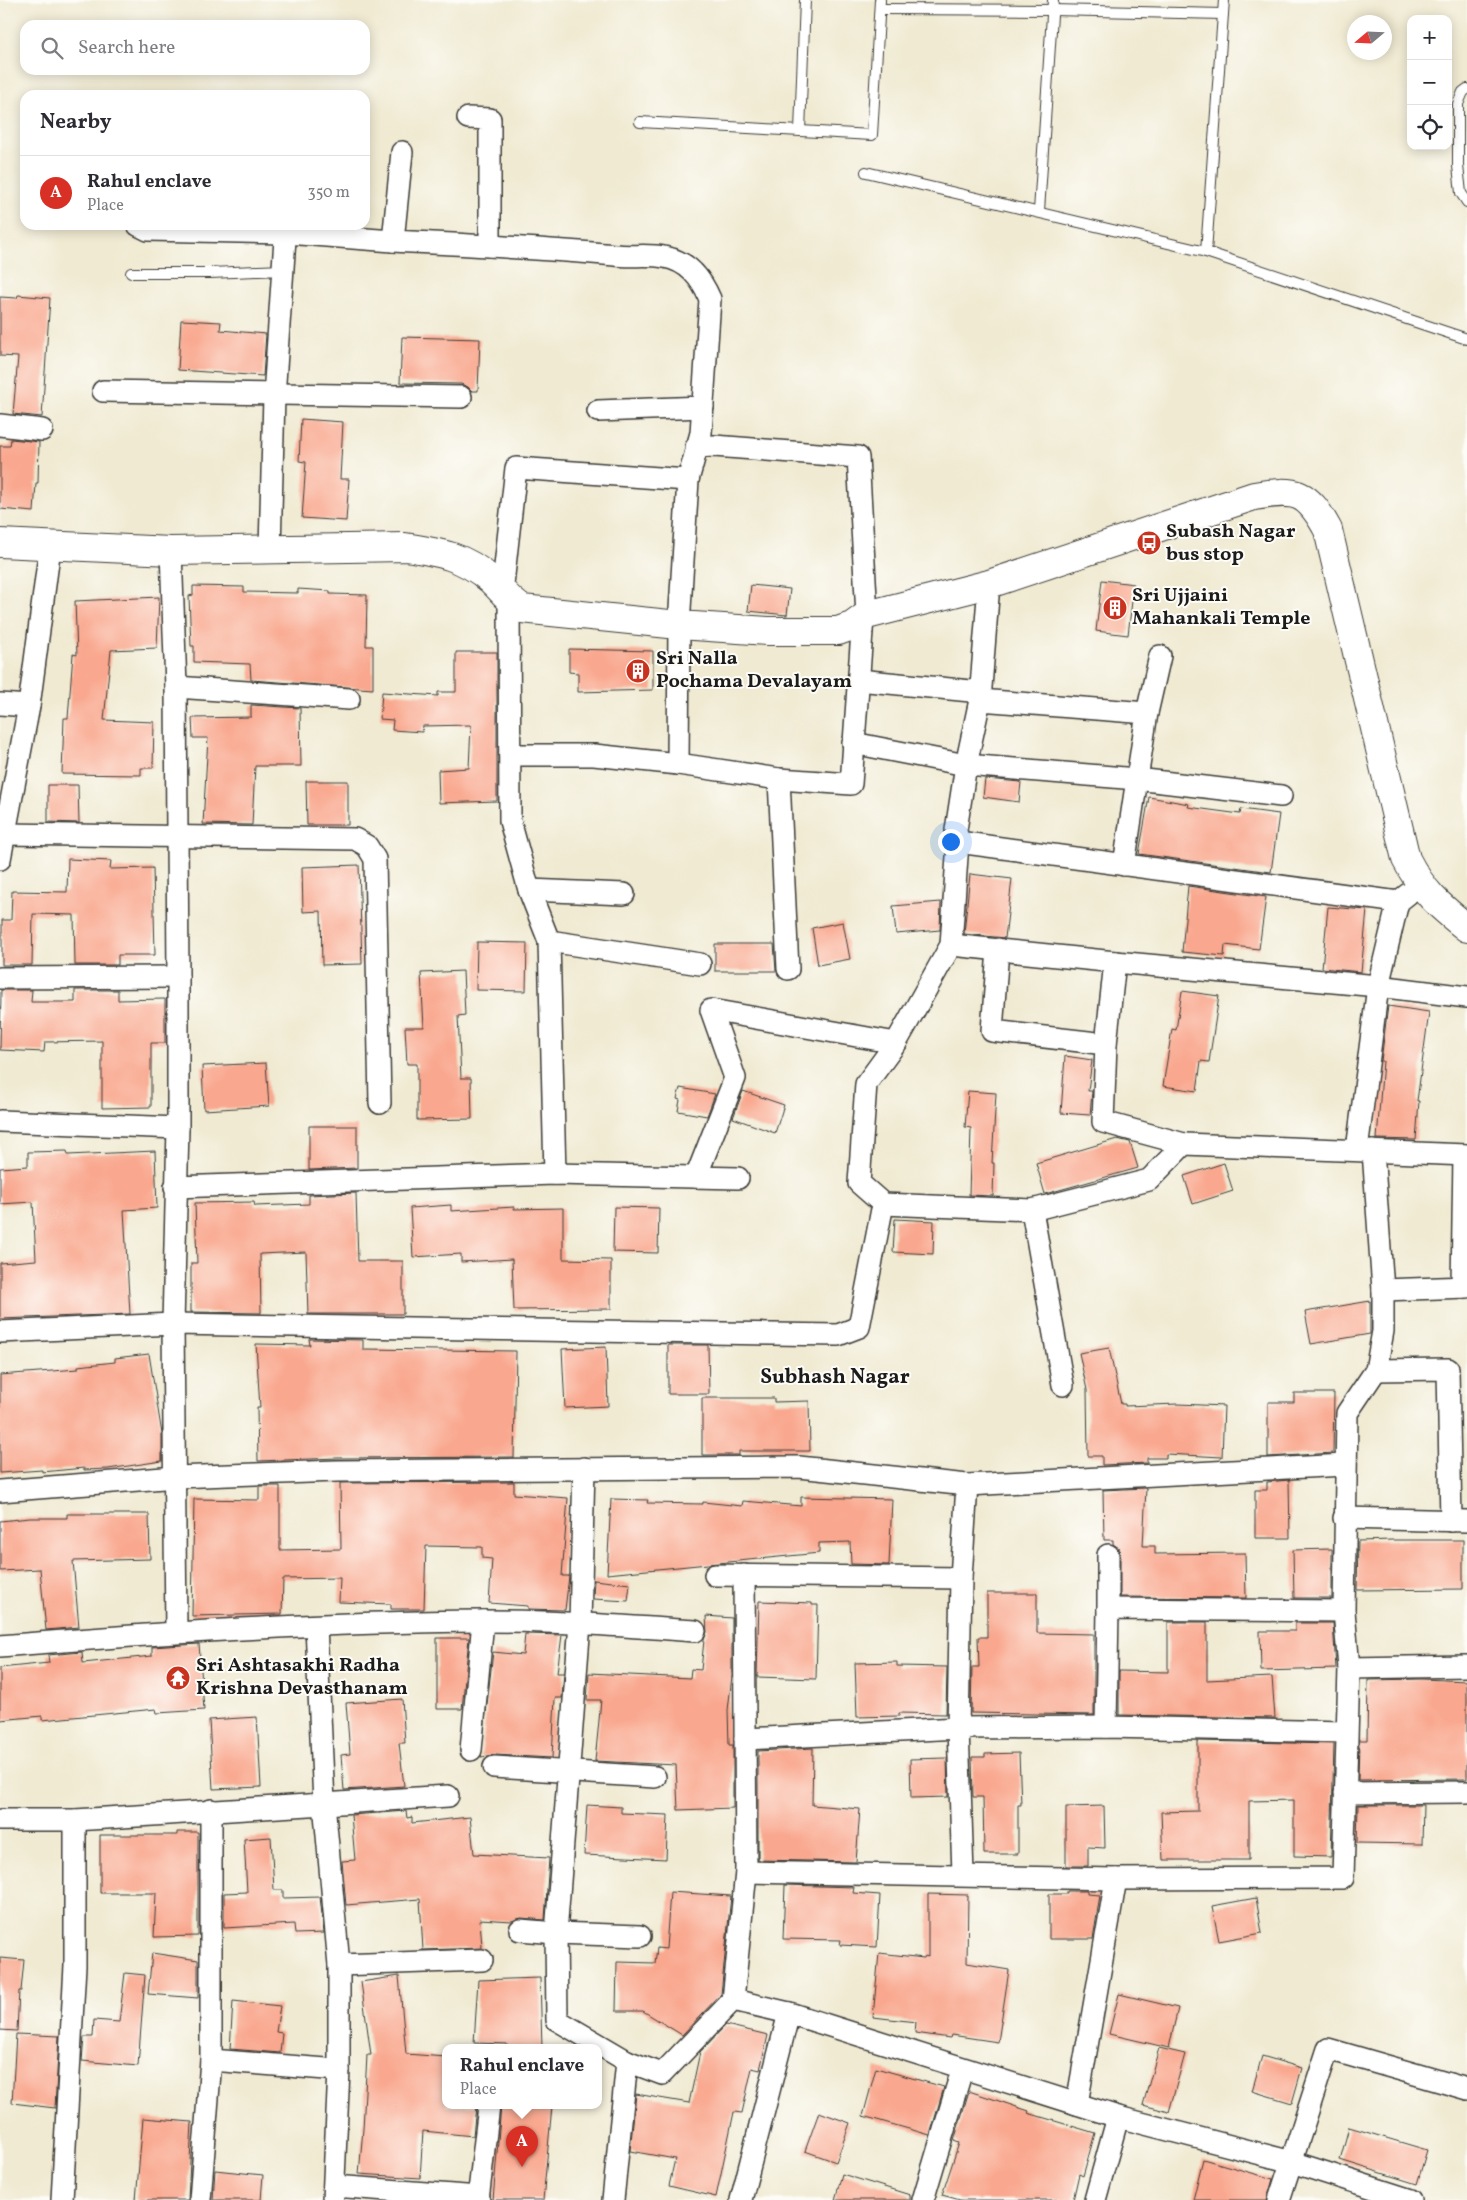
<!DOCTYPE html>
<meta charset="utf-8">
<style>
:root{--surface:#fff;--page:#f7f7f7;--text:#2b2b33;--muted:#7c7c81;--line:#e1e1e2;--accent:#d93025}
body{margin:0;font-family:Vollkorn,serif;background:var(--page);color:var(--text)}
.controls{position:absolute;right:15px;top:15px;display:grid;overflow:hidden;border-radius:10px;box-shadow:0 2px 12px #0003}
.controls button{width:45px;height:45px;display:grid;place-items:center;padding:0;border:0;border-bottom:1px solid var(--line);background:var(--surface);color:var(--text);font:25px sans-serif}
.compass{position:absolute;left:1347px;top:15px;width:45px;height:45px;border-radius:50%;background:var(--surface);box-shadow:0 2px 12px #0003;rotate:251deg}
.you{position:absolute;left:950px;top:841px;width:18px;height:18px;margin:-12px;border:4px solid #fff;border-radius:50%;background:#1a73e8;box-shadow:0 0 0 8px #1a73e833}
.badge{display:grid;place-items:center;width:32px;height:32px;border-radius:50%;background:var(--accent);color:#fff;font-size:16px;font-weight:700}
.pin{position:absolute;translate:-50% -41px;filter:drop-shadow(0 1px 2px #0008)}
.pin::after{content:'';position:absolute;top:26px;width:18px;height:15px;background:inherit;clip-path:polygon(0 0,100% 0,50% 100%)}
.popup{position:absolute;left:442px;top:2044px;width:160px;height:65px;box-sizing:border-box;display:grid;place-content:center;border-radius:10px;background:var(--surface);filter:drop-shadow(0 1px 4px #0005);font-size:16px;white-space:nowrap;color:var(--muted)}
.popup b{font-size:19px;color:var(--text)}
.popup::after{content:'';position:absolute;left:50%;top:100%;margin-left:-10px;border:10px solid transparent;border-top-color:var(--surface)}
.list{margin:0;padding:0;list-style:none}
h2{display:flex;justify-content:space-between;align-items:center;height:65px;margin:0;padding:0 20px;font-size:21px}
h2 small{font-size:16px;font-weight:400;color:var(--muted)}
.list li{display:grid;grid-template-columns:32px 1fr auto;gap:15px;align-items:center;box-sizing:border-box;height:75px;padding:0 20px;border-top:1px solid var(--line)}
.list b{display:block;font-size:19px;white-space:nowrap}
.list p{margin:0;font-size:16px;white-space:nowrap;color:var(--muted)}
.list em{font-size:16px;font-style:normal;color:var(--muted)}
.icon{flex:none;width:28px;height:28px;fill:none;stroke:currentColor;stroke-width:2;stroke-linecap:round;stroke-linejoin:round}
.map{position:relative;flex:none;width:1467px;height:2200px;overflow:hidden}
.search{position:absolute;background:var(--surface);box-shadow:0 2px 12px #0003;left:20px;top:20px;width:350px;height:55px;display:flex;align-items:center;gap:12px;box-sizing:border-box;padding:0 18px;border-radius:15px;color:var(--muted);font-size:19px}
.panel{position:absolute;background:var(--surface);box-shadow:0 2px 12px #0003;left:20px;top:90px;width:350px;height:140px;border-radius:15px}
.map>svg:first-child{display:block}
.building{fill:#f9a88f}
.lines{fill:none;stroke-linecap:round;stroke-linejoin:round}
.lane-casing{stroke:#3c3b37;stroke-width:12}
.street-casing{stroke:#3c3b37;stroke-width:24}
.secondary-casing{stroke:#3c3b37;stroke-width:30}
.lane{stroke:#fff;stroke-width:10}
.street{stroke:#fff;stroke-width:21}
.secondary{stroke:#fff;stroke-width:28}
.labels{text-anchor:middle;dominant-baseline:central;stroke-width:4;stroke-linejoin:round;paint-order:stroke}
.poi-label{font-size:20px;font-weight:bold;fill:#1c1c1c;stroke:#fdfcf7;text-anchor:start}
.neighbourhood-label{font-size:21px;font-weight:bold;fill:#1c1c1c;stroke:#fdfcf7}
</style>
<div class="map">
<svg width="1467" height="2200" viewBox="0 0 1467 2200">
<rect width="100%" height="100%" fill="#fdfcf7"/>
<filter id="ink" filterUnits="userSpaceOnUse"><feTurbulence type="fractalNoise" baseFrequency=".02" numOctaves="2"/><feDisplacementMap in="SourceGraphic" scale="10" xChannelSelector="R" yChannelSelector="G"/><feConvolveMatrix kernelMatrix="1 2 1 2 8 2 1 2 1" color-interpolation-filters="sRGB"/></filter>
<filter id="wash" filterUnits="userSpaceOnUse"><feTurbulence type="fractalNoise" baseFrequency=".0096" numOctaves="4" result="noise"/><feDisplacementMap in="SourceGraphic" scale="20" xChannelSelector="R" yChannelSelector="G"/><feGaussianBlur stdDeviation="1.12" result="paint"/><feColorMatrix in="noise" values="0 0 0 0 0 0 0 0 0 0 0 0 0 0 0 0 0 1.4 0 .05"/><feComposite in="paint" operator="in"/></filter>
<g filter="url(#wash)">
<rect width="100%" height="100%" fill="#f0ead2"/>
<g id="blocks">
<g class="building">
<path d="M18,295L50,298L42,417L13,414L18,357L0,356V297L17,298Z"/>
<path d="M181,320L221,322L220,330L266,334L263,376L178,370Z"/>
<path d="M402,337L480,339L478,391H472L468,387L461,384L400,383Z"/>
<path d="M301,419L343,422L340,479H349L346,521L302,518L306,462L299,461Z"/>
<path d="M11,439L39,442L38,483H36L34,512L0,509V446H10Z"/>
<path d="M1102,580L1134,584L1128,635L1096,631Z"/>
<path d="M751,585L790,589L787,615L748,611Z"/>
<path d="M193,586L244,587V592L298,593V589L330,591V594L367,595L366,646H373V689L251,680L250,664L194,662V646H191L189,596L193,595Z"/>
<path d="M159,597L157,648L111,650L104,720L154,722L153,768H141V775L62,774L64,718H68L73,654L77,655L75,601Z"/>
<path d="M569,649L653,651V690L578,692V673L569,672Z"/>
<path d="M456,652H497V801L439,803L438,770L469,768L471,725L423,726L422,732L392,730L393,720L380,719L382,692L438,696V692H456Z"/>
<path d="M251,705L300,708L301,766H255L252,825L203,824L208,738H193L192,718L251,717Z"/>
<path d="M985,779L1021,782L1019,802L983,797Z"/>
<path d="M306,781H348V825H307Z"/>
<path d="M48,785H78L79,823L48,822Z"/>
<path d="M1149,797L1189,804L1188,807L1240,814L1241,809L1279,814L1271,872L1139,854Z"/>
<path d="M68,859L111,861L110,869L153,868L155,955H118V965H75L74,915L33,914L32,965H2V920H11L12,891L67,892Z"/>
<path d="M359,865L362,964L322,965L321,911L303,912L302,867Z"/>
<path d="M970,874L1012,879L1005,938L964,934Z"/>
<path d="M1188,886L1266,897L1259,949L1225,945L1224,956L1182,952Z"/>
<path d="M941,902L940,930L896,934L893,906Z"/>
<path d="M1328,907L1367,910L1361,972L1322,968Z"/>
<path d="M843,922L850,959L818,965L812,928Z"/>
<path d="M477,942L527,943L526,991L476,990Z"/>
<path d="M715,944H774L776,971H715Z"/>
<path d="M463,971L465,1015L458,1016L461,1078H471L472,1119L417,1120V1064H407L405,1027H424L421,973Z"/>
<path d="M1,990H32L31,1002H75V990H118V1000L165,999V1043H151V1107L102,1108V1041L45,1042L44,1052L0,1050Z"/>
<path d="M1182,991L1219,996L1209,1062L1201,1061L1197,1091L1163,1086L1172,1029L1176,1030Z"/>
<path d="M1388,1006L1429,1012L1417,1101H1419L1416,1140L1377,1139L1383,1061H1381Z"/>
<path d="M1065,1056L1092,1060L1088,1091H1092L1090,1115L1061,1113Z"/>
<path d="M266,1063L269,1106L204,1110L202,1066Z"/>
<path d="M680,1088L715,1094L707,1116L678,1111L680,1100L677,1099Z"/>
<path d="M743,1091L784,1105L775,1133L733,1118Z"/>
<path d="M968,1091L996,1093L992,1163H994L993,1196L969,1195L971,1128L965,1127Z"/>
<path d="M309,1126H357V1168L309,1170Z"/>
<path d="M1117,1139L1130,1142L1138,1168L1045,1194L1036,1163Z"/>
<path d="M67,1151L68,1155L155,1151L157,1208L124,1210L130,1314L0,1319V1263L36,1260L33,1202L0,1204V1168L28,1166V1152Z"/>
<path d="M1224,1163L1233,1191L1193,1204L1184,1176Z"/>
<path d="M356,1193L358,1261H403V1314H308L306,1252L260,1254L261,1313L191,1312V1263H197L195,1203L254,1202L255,1206L309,1204V1195Z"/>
<path d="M451,1205V1211L514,1207V1209L563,1208V1259L611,1260V1309L514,1310L512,1259L461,1262V1254L413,1257L410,1208Z"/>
<path d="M614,1207L659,1208L658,1253L613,1252Z"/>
<path d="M895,1219L934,1221L933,1254L893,1252Z"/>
<path d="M1370,1301V1334L1311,1344L1305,1312Z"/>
<path d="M309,1339L363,1340V1349L516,1351L514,1457L337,1458L258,1461L257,1408H260L256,1344L310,1345Z"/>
<path d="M668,1345H708L709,1394H668Z"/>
<path d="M606,1347L608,1406L565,1408L562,1349Z"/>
<path d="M1109,1348L1121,1404H1125V1406L1178,1404L1224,1406L1222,1457L1166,1454V1458H1147V1463L1102,1465V1456H1088L1087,1390L1079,1353Z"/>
<path d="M149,1354L162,1434V1461L108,1469L84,1470V1468L42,1472V1470L0,1473V1375L78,1369V1366L115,1362V1358Z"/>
<path d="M1294,1393H1334L1333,1453L1268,1457V1402H1294Z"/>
<path d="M702,1398H774V1402L809,1401L810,1451H739V1455H702Z"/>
<path d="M1289,1480L1290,1538H1255V1490H1267V1482Z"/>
<path d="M514,1482V1494L568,1498L562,1576H569L565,1610L528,1609V1606L489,1603L492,1559L482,1558V1547L426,1546L424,1609H391V1604L339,1602L340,1578L283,1579L282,1614L192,1616L194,1499L259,1500V1486H280V1550L341,1549L340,1483Z"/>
<path d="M1146,1488L1143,1546H1155V1554L1245,1553L1246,1598L1120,1597V1555L1119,1548L1113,1544V1540H1104L1103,1490Z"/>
<path d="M801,1497L892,1499L889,1565L851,1564L850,1542L819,1543V1553L607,1574L611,1499L648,1500L647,1503L703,1504V1502L742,1506L743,1501L801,1506Z"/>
<path d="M67,1514H149L150,1559L73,1561L79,1627L46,1630L40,1569L0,1571V1521L30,1518H67Z"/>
<path d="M1393,1540H1463V1589L1357,1590L1358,1541Z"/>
<path d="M1332,1549V1598H1294L1293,1550Z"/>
<path d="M594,1580L630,1584L628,1601L593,1599Z"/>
<path d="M987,1593H1037V1633L1094,1634V1715L971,1713L972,1667H979L978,1637H987Z"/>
<path d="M759,1601L812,1603V1605H818L816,1679L757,1677Z"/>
<path d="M706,1616L732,1618V1676L728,1710L729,1745H733V1808L678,1810L676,1765L595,1761L601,1700H587L589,1673L690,1678L691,1669L701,1670L704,1640L707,1632Z"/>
<path d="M1168,1622H1207V1680L1272,1677L1275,1718L1119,1715V1671L1168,1672Z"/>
<path d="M1295,1623H1333L1336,1669L1261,1671L1260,1631H1295Z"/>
<path d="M525,1634L562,1635L557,1673H564L562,1698H555L552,1758L495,1755L481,1757L493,1652L523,1655Z"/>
<path d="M437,1638H469L462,1709H437Z"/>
<path d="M199,1644L204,1710L157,1713L156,1709L42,1720V1716L0,1720V1668L49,1663L48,1655L82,1652L83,1663L152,1656V1647Z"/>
<path d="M897,1662V1666L947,1667L946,1714L899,1713V1716L857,1717L855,1663Z"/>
<path d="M1422,1679L1467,1681V1779L1358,1780L1359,1740H1367L1368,1680Z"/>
<path d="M402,1699L405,1743H399L404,1786L344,1790L341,1755L350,1754L346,1703Z"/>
<path d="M257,1717L261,1787L213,1789L209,1720Z"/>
<path d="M1198,1741L1334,1744L1331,1857L1294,1856V1800L1249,1801V1860H1163L1161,1812L1198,1811Z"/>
<path d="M813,1748L812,1805L860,1809L856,1862L758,1860V1751Z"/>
<path d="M1019,1753L1021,1805H1018V1854H984L983,1797H973L972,1757H985V1754Z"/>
<path d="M947,1758L948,1797L911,1798L910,1759Z"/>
<path d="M587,1805L621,1807V1813L668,1815L666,1859L584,1855Z"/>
<path d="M1358,1805H1423L1422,1844L1357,1843Z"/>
<path d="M1104,1806L1105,1848L1088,1847V1866H1066V1807Z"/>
<path d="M406,1811L407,1818L412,1817V1823L470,1817L474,1854L549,1858L545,1920L521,1918L512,1921L480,1919L482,1948L423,1950L420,1899L346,1905L342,1861L355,1860L351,1815Z"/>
<path d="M177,1832H198V1936L154,1937L156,1893H100V1835H177Z"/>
<path d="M271,1837L274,1890H283V1898L320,1897L324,1933L295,1934L294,1924L224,1928V1893L247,1892L244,1839Z"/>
<path d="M785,1885L854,1887L853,1893L880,1895L877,1947L840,1945L841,1940L783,1939Z"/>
<path d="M1067,1891H1087V1894L1100,1895L1093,1939H1049V1894H1067Z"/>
<path d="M670,1892L731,1896L721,1994L682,2035L643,2011H616L617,1962L655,1963L657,1948L666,1949Z"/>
<path d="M928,1894L968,1895L967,1963L1009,1970L998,2042L951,2035L950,2038L915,2033L916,2022L873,2017L879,1953L924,1958L925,1956L928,1957Z"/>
<path d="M1256,1898L1262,1933L1219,1941L1212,1906Z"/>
<path d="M152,1953L198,1960V1998L148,1994Z"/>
<path d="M0,1958L24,1960L21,1991H19L17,2031L0,2030Z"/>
<path d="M125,1973L145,1975L138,2066L82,2061L84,2037H93L94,2020L119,2022Z"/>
<path d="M399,1976L406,2054L446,2057V2106H476L473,2136L423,2131L420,2178L359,2174L363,2129L367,2055H371L361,1982Z"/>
<path d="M540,1978L542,2048H506L507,2044L474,2043L478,1980Z"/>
<path d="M1119,1994L1178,2008L1169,2048L1109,2034Z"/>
<path d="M233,2001L280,2006L276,2032L282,2033L280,2053L230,2049Z"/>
<path d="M726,2025L768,2035L760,2070L752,2068L742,2113L734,2112L716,2197L669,2186L675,2159L630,2151L636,2094L689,2103L700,2052Z"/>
<path d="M16,2034L59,2036L55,2108L12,2103Z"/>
<path d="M1159,2048L1185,2054L1169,2112L1143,2105Z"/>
<path d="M1262,2056L1302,2068L1292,2103L1252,2091Z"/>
<path d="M876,2068L944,2087L930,2135L863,2116Z"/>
<path d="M969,2091L1029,2111L1028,2113L1095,2133L1083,2176L1079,2174L1073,2200H960L942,2195L959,2143L954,2141Z"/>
<path d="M501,2106H552L543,2200H493Z"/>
<path d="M819,2112L850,2123L836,2162L805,2151Z"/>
<path d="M143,2118L192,2122L188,2200H136Z"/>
<path d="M1349,2127L1427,2150L1417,2184L1340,2160Z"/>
<path d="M1203,2159L1273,2179L1267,2200H1193Z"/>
<path d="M215,2170L263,2175L261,2200H213Z"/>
<path d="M842,2174L910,2195V2200H835Z"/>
</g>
</g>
</g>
<g filter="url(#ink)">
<use href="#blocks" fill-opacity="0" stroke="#3c3b37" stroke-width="1"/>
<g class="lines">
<defs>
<g id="lane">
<path d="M880,9L1053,10L1223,14"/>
<path d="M1467,89L1463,92L1458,104V166L1461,193L1467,202"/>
<path d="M640,122L872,135L880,0"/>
<path d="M800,131L805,0"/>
<path d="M866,172L1206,252L1467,339"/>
<path d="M1039,211L1053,0"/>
<path d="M1206,252L1224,0"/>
<path d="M131,273H210L282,270"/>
</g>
<g id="street">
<path d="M468,118L490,119V246"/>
<path d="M402,152L393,241C467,245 541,248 615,255C631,257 649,254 664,257C688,261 701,278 710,299L701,433L688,480L679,625L678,764"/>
<path d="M138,225L148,230L286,233L393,241"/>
<path d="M103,391L461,397"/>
<path d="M598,411L703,407"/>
<path d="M0,425L42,430"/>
<path d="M696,447L714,446L858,457L867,615"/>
<path d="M270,550L274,396L286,225"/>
<path d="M171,551L176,687L178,977V1128L173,1324L176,1631"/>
<path d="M502,593L516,468L688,480"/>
<path d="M509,600L510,821L529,890L549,941L555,1174"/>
<path d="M858,680L981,692"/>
<path d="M176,687L349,699"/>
<path d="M980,700L1147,713L1124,865"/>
<path d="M0,704L29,706"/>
<path d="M1147,713L1160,656"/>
<path d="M853,743L966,765L1137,779L1281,796"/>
<path d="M510,755H594L678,764L779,779L851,784L863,618"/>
<path d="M779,779L788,969"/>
<path d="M5,834L355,839L367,846L375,859L380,1103"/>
<path d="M958,842L1398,902"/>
<path d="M0,859L29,706L50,547"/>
<path d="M529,890L624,894"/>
<path d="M549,941L700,964"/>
<path d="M951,945L1115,962L1378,986L1467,997"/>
<path d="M998,949L992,1031L1106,1044"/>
<path d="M1115,962L1106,1044L1103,1122L1184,1144"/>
<path d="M0,978L178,977"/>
<path d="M0,1121L178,1128"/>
<path d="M1357,1150L1378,986L1398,902L1408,894"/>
<path d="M696,1177L735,1078L711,1010L896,1043"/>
<path d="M175,1187L555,1174L738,1178"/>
<path d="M883,1204L1032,1210L1149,1180L1184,1144L1467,1155"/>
<path d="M1032,1210L1063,1385"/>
<path d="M1462,1287L1464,1155"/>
<path d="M1383,1290L1467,1287"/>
<path d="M0,1332L173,1324L838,1335L859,1327L883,1204L859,1183L866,1084L896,1043L951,945L958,842L956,830L966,765L980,700L989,584"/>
<path d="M1376,1370L1448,1369L1451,1521"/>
<path d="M584,1468L580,1623L556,1933L557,2020L627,2061L662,2074L733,2000L746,1872L744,1575"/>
<path d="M0,1491L176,1477L337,1471L799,1467L967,1485L1345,1465"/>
<path d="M1344,1518L1467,1521"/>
<path d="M1108,1555V1609"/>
<path d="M715,1575L961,1578"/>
<path d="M316,1626L324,1803L339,1965V2070L333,2200"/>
<path d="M0,1646C161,1633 322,1622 484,1621C554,1621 625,1626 695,1631"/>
<path d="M1349,1668L1467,1666"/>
<path d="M1106,1727L1108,1609L1344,1611"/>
<path d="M745,1739L958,1728L1106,1727L1346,1732"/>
<path d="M471,1750L483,1621"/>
<path d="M494,1767L655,1777"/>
<path d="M1345,1793L1467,1792"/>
<path d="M0,1820H75L448,1796"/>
<path d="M746,1872L1116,1879L1343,1878L1349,1668L1344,1611L1347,1413L1376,1370L1383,1331V1290L1373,1151"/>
<path d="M963,1874L958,1728L961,1578L967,1485"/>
<path d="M520,1930L556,1933L640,1936"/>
<path d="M339,1965L482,1960"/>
<path d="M733,2000L789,2013L1118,2117L1292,2162L1411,2200"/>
<path d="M211,2060L339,2070"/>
<path d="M1077,2104L1116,1879"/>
<path d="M334,2186L479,2197"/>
<path d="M62,2200L75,1966V1820"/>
<path d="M200,2200L211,2060V1810"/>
<path d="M478,2200L489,2106"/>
<path d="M613,2200L627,2061"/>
<path d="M741,2200L789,2013"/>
<path d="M923,2200L962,2070"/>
<path d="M1095,2200L1118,2117"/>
<path d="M1279,2200L1328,2049L1467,2089"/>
</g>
<path id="secondary" d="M0,543L171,551L405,547C439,552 464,556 491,580C503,591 507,599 522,609L679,625L768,631H838L852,626L867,615L989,584L1254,496C1297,489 1307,491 1328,530L1406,859C1423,892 1438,905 1467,928"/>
</defs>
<use href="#lane" class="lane-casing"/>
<use href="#street" class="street-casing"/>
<use href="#secondary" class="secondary-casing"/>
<use href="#lane" class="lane"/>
<use href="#street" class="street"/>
<use href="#secondary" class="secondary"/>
</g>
</g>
<defs>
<symbol id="bus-disc" viewBox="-11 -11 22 22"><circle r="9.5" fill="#c8321e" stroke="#fdfcf7"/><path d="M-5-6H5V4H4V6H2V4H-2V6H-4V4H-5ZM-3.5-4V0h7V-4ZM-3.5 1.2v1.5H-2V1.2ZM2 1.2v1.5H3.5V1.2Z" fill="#fff"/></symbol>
<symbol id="building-disc" viewBox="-11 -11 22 22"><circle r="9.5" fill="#c8321e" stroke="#fdfcf7"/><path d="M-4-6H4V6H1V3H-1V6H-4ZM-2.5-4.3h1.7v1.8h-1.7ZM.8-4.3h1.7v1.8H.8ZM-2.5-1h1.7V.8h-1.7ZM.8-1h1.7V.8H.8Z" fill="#fff"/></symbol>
<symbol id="temple-disc" viewBox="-11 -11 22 22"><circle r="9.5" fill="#c8321e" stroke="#fdfcf7"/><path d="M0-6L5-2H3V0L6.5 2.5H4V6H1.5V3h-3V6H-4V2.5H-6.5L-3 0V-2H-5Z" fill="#fff"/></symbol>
</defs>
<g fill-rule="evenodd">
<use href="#bus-disc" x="1135" y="529" width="28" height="28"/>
<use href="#building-disc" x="1101" y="594" width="28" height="28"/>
<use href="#building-disc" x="624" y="657" width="28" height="28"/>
<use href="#temple-disc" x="164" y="1664" width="28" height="28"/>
</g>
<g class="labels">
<g class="poi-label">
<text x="1166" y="532">Subash Nagar<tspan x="1166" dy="23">bus stop</tspan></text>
<text x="1132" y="596">Sri Ujjaini<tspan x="1132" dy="23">Mahankali Temple</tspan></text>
<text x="656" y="659">Sri Nalla<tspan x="656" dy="23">Pochama Devalayam</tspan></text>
<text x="196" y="1666">Sri Ashtasakhi Radha<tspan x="196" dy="23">Krishna Devasthanam</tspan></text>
</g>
<g class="neighbourhood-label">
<text x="835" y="1377">Subhash Nagar</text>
</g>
</g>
</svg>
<div class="controls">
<button>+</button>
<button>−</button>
<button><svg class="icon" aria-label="locate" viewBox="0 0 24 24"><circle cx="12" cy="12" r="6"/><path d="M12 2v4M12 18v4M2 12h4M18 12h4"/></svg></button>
</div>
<svg class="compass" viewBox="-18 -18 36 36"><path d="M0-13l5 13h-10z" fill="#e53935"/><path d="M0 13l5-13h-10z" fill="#7c7c81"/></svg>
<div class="you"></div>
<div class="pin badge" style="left:522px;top:2167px">A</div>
<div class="popup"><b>Rahul enclave</b>Place</div>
<div class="search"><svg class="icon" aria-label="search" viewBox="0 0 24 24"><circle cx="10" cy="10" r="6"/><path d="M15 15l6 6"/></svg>Search here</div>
<section class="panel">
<h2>Nearby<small></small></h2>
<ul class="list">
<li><span class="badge">A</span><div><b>Rahul enclave</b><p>Place</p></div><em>350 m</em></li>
</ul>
</section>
</div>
